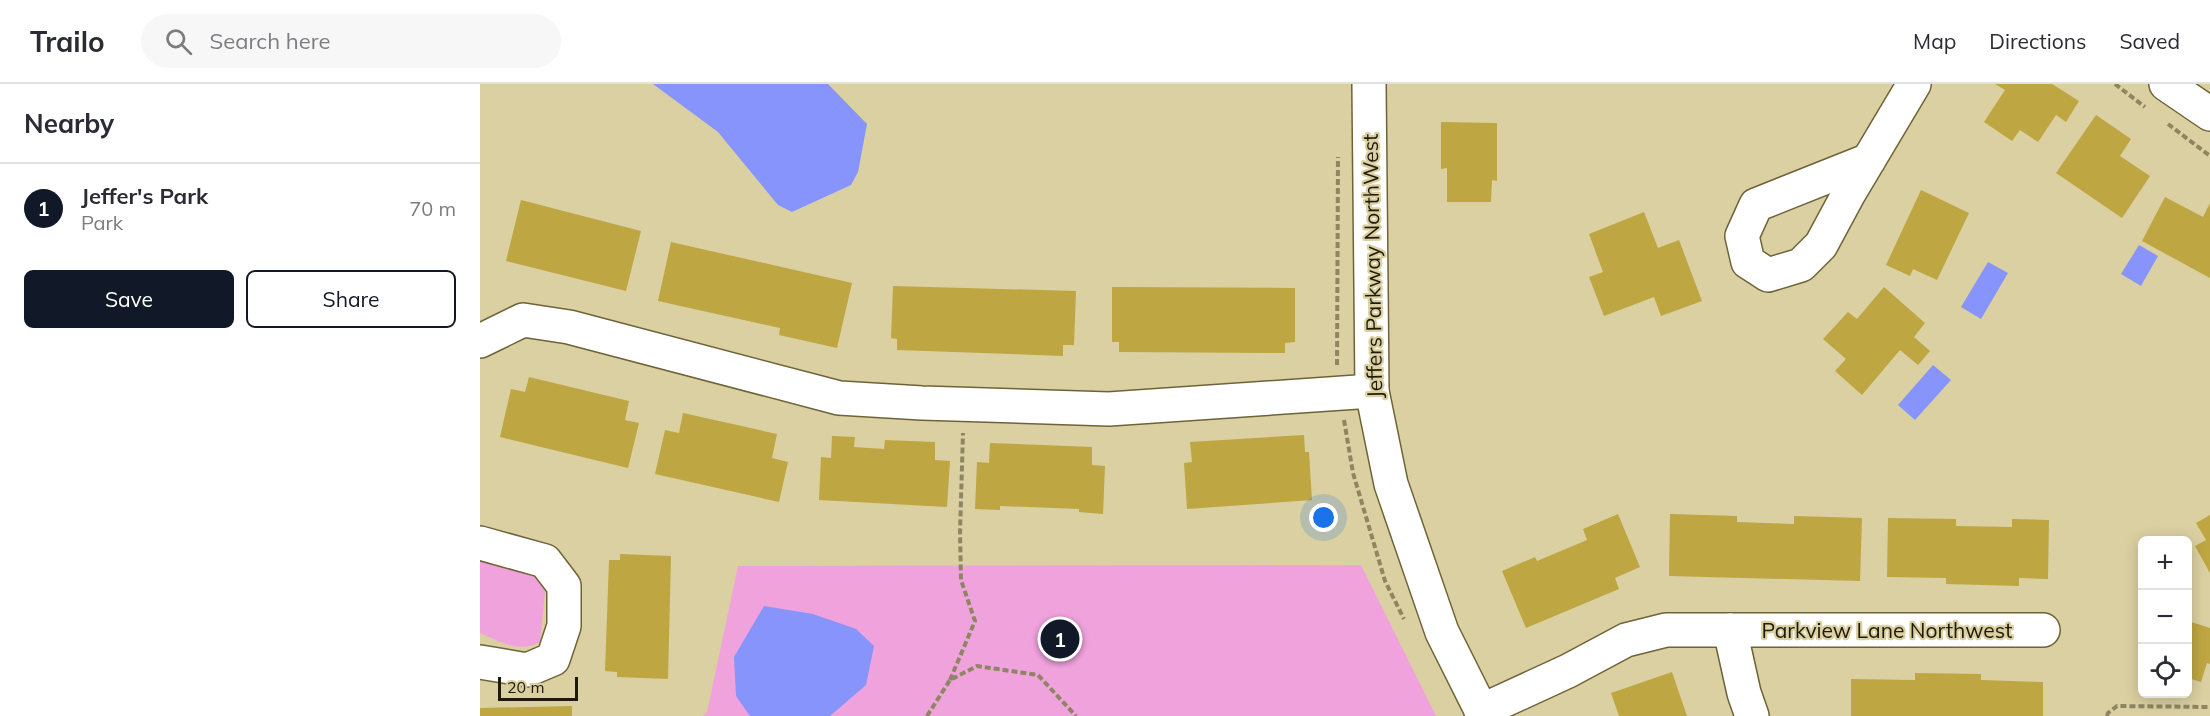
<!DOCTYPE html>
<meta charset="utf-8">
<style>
:root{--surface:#fff;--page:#f7f7f7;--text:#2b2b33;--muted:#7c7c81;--line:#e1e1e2;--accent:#111827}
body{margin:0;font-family:Mulish,sans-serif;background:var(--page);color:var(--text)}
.controls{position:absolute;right:18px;bottom:18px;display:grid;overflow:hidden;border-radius:9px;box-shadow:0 3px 15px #0003}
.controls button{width:54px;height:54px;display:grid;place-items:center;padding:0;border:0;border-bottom:2px solid var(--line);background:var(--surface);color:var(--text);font:30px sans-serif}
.scale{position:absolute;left:18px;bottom:15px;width:80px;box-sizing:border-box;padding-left:6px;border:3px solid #1e1a08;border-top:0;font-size:16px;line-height:21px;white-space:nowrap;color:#1e1a08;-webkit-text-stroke:4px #dbd0a1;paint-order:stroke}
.you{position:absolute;left:844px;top:434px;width:21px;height:21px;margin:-15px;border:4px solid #fff;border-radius:50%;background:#1a73e8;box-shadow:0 0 0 9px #1a73e833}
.badge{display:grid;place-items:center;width:39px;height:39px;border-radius:50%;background:var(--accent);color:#fff;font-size:20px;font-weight:700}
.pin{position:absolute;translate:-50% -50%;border:3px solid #fff;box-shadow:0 2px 6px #0006}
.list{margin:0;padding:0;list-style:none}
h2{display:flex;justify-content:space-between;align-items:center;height:78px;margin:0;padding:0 24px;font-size:26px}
h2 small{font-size:20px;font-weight:400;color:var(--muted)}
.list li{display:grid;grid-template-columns:39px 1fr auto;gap:18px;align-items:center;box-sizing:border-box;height:90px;padding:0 24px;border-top:2px solid var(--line)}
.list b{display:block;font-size:22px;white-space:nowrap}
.list p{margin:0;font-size:20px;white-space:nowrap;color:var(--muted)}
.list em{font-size:20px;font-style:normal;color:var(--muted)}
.actions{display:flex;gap:12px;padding:18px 24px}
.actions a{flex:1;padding:14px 0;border:2px solid var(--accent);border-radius:9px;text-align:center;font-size:21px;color:var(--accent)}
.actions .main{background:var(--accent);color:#fff}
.icon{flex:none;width:33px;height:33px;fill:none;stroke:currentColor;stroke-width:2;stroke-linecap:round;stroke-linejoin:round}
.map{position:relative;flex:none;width:1730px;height:632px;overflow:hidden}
header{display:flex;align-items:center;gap:36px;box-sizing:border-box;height:84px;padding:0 30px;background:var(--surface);border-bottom:2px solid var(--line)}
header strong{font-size:28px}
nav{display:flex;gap:33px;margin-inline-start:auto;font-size:21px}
.search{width:420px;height:54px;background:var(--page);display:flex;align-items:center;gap:15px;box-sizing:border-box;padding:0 21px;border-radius:33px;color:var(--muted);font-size:22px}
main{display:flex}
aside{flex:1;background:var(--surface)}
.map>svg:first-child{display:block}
.green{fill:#f0a2dd}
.water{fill:#8694fc}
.building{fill:#bea642}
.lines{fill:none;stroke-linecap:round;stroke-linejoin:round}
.minor-casing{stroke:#6e6338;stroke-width:36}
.path{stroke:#8e8663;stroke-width:4;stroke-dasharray:6 3;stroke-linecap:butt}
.minor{stroke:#fff;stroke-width:33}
.labels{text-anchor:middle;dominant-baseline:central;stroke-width:4.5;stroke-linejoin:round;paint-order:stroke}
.street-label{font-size:21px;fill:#1e1a08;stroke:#dbd0a1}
</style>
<header>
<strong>Trailo</strong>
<div class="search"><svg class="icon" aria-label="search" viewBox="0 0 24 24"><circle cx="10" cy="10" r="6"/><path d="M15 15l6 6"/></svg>Search here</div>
<nav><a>Map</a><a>Directions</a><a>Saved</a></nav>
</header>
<main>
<aside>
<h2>Nearby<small></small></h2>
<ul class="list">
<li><span class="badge">1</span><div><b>Jeffer's Park</b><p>Park</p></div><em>70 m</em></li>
</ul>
<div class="actions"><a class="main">Save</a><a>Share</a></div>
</aside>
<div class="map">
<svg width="1730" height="632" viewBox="0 0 1730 632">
<rect width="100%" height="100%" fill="#dbd0a1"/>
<g class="green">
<path d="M0,476L61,493L65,509L60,558C41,570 18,557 0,549Z"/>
<path d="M881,481L956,632H223L227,628L258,482Z"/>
</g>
<g class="water">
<path d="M173,0H348L387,40L378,88L371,101L312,128L298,121L238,48Z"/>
<path d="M1659,161L1678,172L1661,202L1641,190Z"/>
<path d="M1508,178L1528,189L1501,235L1481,223Z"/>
<path d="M1453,281L1471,296L1435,336L1418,321Z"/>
<path d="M284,522L333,530L376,545L394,562L386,601L350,632H270L256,612L254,573Z"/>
</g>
<g class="building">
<path d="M1515,0H1572L1599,17L1586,38L1576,31L1558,58L1540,46L1532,57L1504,38L1525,6Z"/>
<path d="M1616,31L1651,55L1640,72L1670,92L1642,134L1576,89Z"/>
<path d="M961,38L1017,39V97L1012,96L1011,118H967V84L961,85Z"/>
<path d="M1441,106L1489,129L1457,196L1433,185L1430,192L1406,181Z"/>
<path d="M1685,113L1723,133L1730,119V194L1662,157Z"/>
<path d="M41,116L161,147L146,207L26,177Z"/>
<path d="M1164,128L1178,164L1199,156L1222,217L1181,232L1174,213L1124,232L1109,193L1123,188L1109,150Z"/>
<path d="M191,158L372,199L357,264L299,251L300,244L178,217Z"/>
<path d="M413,202L596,207L594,261H583V272L417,266V255L411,254Z"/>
<path d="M632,203L815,204V258L805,259V269L639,268V258H632Z"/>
<path d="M1404,203L1445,239L1434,253L1450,267L1438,281L1420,266L1382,311L1355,287L1366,275L1343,255L1368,228L1377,235Z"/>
<path d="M49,293L149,317L145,336L159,339L148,384L20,353L31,305L45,308Z"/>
<path d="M203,329L297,350L292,374L308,378L299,418L175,390L185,346L199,349Z"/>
<path d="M824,351L825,368H829L832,416L707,425L704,379L712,378L710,358Z"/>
<path d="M352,352L375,353L374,363L404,365L405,356L455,358V376L470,377L467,423L339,416L341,373L351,374Z"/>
<path d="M510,359L612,363V381L625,382L623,430L599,428V425L520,422V426L495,425L497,378L509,379Z"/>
<path d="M1138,430L1160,483L1135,494L1139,505L1046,544L1022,487L1055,473L1057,477L1107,456L1103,445Z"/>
<path d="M1190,430L1257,432V438L1314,440V432L1382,434L1380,497L1189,492Z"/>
<path d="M1730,431V489L1715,462L1726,456L1716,439Z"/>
<path d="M1408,434L1476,435V442L1532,443V435L1569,436L1568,495L1539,494V502L1466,500V494L1407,493Z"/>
<path d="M140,470L191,472L188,595L137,593V588L125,587L129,476H140Z"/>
<path d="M1708,537L1730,544V580L1727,579L1721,598L1708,594Z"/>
<path d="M1192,588L1207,632H1139L1131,609Z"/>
<path d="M1435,589L1501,590V596L1563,598V632H1371V595L1435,596Z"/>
<path d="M92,622V632H0V624Z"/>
</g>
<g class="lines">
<defs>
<g id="minor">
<path d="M889,0L892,307L911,400L962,548L1004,632"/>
<path d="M1686,0L1730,30"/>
<path d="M1389,76L1276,121L1262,152L1268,178L1288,191L1321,181L1341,161L1369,109L1434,0"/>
<path d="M0,257L43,236L89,243L359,314L442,319L629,325L892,307"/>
<path d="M0,459L65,477L84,502V542L73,575L47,586L0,578"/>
<path d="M1250,546L1264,609L1272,632"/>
<path d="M1001,627L1088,587L1146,556L1186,546H1563"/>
</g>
</defs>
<use href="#minor" class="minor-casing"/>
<g class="path">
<path d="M1635,0L1665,23"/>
<path d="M1688,40L1730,72"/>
<path d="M857,281L858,73"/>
<path d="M864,336L873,389L905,497L924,535"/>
<path d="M470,596L495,537L481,496L480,449L483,349"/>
<path d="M447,632L470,596L497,582L558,591L596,632"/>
<path d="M1627,632L1628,629L1637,622L1730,623"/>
</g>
<use href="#minor" class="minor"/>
</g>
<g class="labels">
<g class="street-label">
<text transform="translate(892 182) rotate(-91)">Jeffers Parkway NorthWest</text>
<text x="1407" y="546">Parkview Lane Northwest</text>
</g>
</g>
</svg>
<div class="controls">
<button>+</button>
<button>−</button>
<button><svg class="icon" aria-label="locate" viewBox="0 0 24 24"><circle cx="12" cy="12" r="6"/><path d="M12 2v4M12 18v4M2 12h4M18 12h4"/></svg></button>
</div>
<div class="scale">20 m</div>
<div class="you"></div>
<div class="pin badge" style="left:580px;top:555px">1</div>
</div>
</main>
